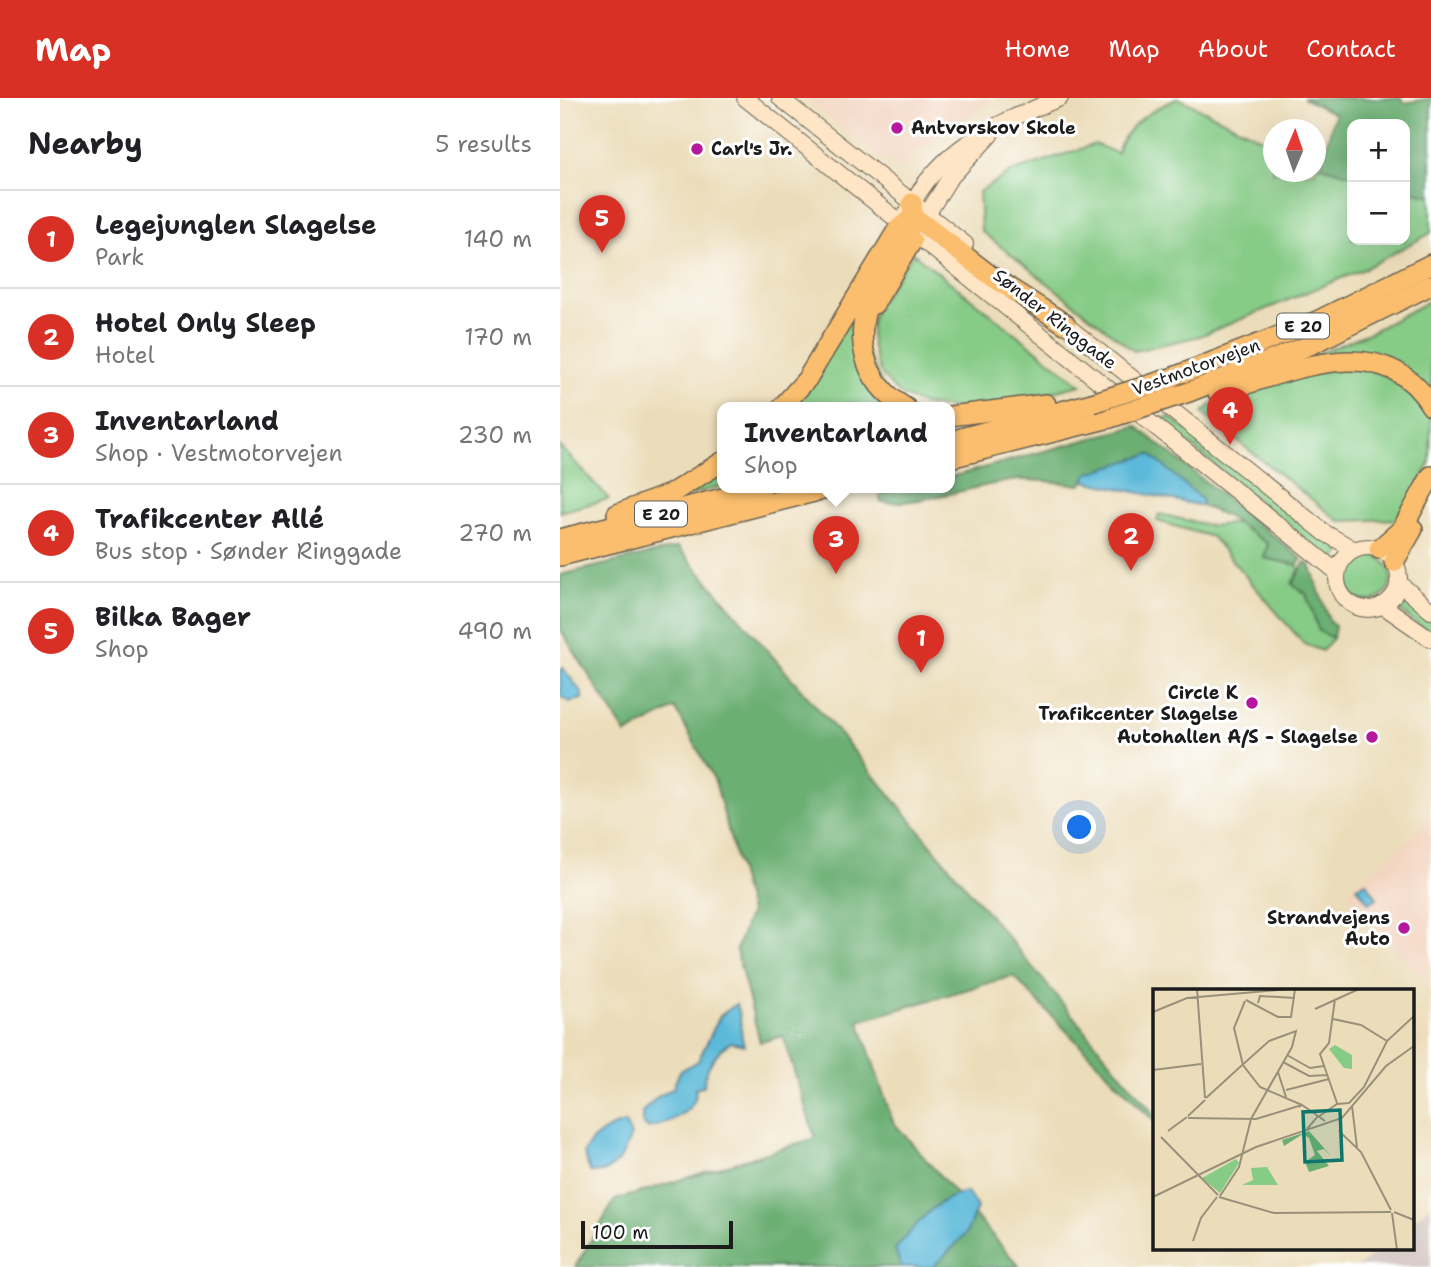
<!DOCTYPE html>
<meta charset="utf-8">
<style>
:root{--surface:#fff;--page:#f2f2f2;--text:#202124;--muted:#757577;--line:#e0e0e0;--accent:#d93025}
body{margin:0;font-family:"Shantell Sans",sans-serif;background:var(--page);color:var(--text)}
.controls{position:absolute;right:21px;top:21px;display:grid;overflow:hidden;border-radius:14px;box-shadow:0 7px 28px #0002}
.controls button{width:63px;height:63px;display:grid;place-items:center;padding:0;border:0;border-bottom:2px solid var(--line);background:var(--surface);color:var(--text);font:35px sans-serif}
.compass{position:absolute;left:703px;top:21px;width:63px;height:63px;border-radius:50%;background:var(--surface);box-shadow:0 7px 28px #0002;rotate:2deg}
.scale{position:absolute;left:21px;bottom:18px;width:152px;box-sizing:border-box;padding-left:7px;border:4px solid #1c1c1c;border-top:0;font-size:19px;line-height:24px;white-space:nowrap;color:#1c1c1c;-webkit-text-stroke:5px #fff;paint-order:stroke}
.you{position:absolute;left:520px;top:730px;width:24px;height:24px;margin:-18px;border:5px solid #fff;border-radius:50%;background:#1a73e8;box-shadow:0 0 0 10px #1a73e833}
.badge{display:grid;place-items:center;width:46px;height:46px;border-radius:50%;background:var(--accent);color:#fff;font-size:23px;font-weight:700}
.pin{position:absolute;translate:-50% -58px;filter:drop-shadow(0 2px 4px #0008)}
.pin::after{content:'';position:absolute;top:37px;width:24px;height:21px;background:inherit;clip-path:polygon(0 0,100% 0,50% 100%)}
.popup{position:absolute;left:157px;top:304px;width:238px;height:91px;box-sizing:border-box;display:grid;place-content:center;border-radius:14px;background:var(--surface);filter:drop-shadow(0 2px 5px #0005);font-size:23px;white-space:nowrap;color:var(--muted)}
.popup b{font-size:26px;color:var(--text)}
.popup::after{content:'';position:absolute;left:50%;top:100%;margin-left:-14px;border:14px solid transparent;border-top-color:var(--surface)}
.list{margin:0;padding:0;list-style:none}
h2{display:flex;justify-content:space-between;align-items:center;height:91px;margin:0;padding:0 28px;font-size:30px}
h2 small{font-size:23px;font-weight:400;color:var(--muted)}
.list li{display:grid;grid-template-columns:46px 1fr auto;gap:21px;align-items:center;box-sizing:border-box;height:98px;padding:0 28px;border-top:2px solid var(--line)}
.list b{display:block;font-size:26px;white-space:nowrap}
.list p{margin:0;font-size:23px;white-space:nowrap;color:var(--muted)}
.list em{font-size:23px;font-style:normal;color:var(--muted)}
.map{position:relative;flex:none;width:871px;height:1169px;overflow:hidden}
header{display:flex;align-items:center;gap:42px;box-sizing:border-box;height:98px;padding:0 35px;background:var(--accent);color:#fff}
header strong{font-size:33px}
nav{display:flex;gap:38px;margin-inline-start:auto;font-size:24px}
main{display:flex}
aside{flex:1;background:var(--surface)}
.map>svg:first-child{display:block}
.built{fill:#f3d4bf}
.industrial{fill:#cfc0bb}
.green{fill:#86cb86;stroke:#517451;stroke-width:2}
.forest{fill:#6caf73;stroke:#446648;stroke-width:2}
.water{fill:#5bb9d9;stroke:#3c6a7a;stroke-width:2}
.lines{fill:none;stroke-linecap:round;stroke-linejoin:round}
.secondary-casing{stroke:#656053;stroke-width:18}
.highway-casing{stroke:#656053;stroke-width:22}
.secondary{stroke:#fde5c5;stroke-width:16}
.highway{stroke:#fabe6e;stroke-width:19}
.highway-bridge-casing{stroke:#656053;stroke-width:22;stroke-linecap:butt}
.highway-bridge{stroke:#fabe6e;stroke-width:19}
.poi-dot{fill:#b5179e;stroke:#fff;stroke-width:2.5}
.labels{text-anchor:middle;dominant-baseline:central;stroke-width:6;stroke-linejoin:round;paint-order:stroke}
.shield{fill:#fff;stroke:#606060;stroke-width:2}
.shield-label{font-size:16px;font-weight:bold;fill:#1c1c1c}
.poi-label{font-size:18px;font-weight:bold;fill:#1c1c1c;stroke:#fff;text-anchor:end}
.street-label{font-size:18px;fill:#1c1c1c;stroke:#fff}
.inset-road{fill:none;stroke:#99907b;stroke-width:2}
.view{fill:#0f766e;fill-opacity:0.15;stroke:#0f766e;stroke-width:3.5}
.inset-edge{fill:none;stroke:#1c1c1c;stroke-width:3.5}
</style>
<header>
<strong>Map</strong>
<nav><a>Home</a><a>Map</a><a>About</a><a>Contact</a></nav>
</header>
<main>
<aside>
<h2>Nearby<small>5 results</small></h2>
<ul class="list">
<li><span class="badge">1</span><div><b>Legejunglen Slagelse</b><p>Park</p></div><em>140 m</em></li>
<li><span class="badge">2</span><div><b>Hotel Only Sleep</b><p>Hotel</p></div><em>170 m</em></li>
<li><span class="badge">3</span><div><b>Inventarland</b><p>Shop · Vestmotorvejen</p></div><em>230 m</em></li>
<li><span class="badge">4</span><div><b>Trafikcenter Allé</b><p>Bus stop · Sønder Ringgade</p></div><em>270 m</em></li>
<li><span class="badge">5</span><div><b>Bilka Bager</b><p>Shop</p></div><em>490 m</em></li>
</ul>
</aside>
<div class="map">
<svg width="871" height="1169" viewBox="0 0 871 1169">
<rect width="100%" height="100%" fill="#fff"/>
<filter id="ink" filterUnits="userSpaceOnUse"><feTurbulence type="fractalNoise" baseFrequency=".0143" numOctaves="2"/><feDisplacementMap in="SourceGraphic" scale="14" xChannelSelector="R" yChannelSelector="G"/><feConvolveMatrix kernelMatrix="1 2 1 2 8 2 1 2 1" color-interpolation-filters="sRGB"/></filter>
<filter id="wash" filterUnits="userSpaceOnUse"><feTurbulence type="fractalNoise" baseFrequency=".00686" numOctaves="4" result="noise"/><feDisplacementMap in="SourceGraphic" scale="28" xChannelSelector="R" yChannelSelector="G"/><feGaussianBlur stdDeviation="1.57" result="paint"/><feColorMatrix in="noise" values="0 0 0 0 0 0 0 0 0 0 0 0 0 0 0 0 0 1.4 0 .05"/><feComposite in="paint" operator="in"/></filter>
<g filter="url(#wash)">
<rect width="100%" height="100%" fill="#ecddba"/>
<g class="built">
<path d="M245,0H429L430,3L351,57L347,71L320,60Z"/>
<path d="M871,723V866L858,877L787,794Z"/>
</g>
<path class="industrial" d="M871,1107V1169H798L820,1150H852V1123Z"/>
<g class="green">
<path d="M618,0L713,46V74H755L756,66L792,77V142H845V91L871,98V135L804,171L640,238L574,253L421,133L419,94L451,74L535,46L557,55C565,26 592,12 618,0Z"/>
<path d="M353,155L521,287C464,300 345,341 317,265C312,249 307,229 315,213C325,193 341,174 353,155Z"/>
<path d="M306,197L296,231L334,310H232Z"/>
<path d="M871,202V297L833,263L818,257L734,266L813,233Z"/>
<path d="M786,267L838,280L868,315L871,324L870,365L844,421L779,423L642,315L654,304L671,296Z"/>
<path d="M610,319L782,452L773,465L599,321Z"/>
<path d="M0,348L49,401L0,414Z"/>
<path d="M162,375V388L122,399Z"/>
<path d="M599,416L652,428L677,425L708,446L704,460L737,467L740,471L732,486L746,496L759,533L773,540L762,553L744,546L652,439L597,423Z"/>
<circle cx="808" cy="480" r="23"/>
<path d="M841,494L871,519V536L832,507Z"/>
</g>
<g class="forest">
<path d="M743,0H841L845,5L871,0V98L845,91V26H792V77L761,68L775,16Z"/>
<path d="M576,328L742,461L737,467L704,460L708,446L666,418L642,408L641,400L528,375L521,387C501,385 480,381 460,382C426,384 346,411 320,403V396L345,390H390V379Z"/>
<path d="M118,449L278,634L594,1016V1023L453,878L299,923L333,1024L460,1169H15L55,1102L255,1040L223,938L200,944L176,852L190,814L155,683L115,610L66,636L0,531V477Z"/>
<path d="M745,464L750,467L770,524L775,528L773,540L759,533L746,496L732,486Z"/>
</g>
<g class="water">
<path d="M590,356L641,401L642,408L524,383L528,375Z"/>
<path d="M3,570L22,595V601L10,604L1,599L0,574Z"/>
<path d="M806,784L817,800L809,805L797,789Z"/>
<path d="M176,906C183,919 179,935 184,947L171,944C158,951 143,972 144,988L135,991C141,1011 105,1028 87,1030L82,1024V1014L97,999L113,990L120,973L138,963L160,918Z"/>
<path d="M65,1025L71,1037C64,1057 54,1078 30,1074L24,1055C30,1040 50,1028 65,1025Z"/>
<path d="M407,1094L417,1109L406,1136L373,1169H341L335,1151C357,1127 374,1100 407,1094Z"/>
</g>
</g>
<g filter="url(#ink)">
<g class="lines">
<defs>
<g id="secondary">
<path d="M185,0L777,474"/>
<path d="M220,0L405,146"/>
<path d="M347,115C380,48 436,26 500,0"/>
<path d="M363,123L389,81L430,37"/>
<path d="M496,219L765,435L795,452"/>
<circle cx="808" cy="480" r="31"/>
<path d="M838,484L871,513"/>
<path d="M822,507L871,541"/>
</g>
<g id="highway">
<path d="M348,134L353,116L352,105"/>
<path d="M314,190C292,237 301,283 346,310"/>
<path d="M314,206L352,143"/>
<path d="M611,280L757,223L871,166"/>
<path d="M629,294L750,247L871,187"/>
<path d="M658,295C728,275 823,228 871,308"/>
<path d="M221,310L247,281L338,131L349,122L362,125L431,178L505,226"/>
<path d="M390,318L486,306"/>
<path d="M390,343L532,305"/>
<path d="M390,360L550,320"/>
<path d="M57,416L110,396L162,364"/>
<path d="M0,441L202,390"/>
<path d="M819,451L842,431L871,378"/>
<path d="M0,458L270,390"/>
<path d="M834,464L853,431"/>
</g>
</defs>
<use href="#secondary" class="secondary-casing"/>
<use href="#highway" class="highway-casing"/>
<use href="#secondary" class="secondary"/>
<use href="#highway" class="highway"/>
<defs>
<g id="highway-bridge">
<path d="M532,305L611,280"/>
<path d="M550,320L629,294"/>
</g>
</defs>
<use href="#highway-bridge" class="highway-bridge-casing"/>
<use href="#highway-bridge" class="highway-bridge"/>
</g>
</g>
<g class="poi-dot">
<circle cx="337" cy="30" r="7"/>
<circle cx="137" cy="51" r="7"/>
<circle cx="692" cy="605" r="7"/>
<circle cx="812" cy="639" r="7"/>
<circle cx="844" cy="830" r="7"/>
</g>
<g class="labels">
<g class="shield">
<rect x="717" y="215.5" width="52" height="25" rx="5"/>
<rect x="75" y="403.5" width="52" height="25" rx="5"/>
</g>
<g class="shield-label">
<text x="743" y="228">E 20</text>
<text x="101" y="416">E 20</text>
</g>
<g class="poi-label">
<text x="351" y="30" text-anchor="start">Antvorskov Skole</text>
<text x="151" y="51" text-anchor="start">Carl's Jr.</text>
<text x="678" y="595">Circle K<tspan x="678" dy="21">Trafikcenter Slagelse</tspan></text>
<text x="798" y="639">Autohallen A/S - Slagelse</text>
<text x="830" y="820">Strandvejens<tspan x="830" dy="21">Auto</tspan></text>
</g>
<g class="street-label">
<text transform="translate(495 221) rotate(38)">Sønder Ringgade</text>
<text transform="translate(636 269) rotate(-20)">Vestmotorvejen</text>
</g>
</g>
<g transform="translate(593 891)">
<rect width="261" height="261" fill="#ecddba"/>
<path d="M182,56L199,66V80L191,79L176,60ZM83,170L86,174L67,204L49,189ZM114,178L125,196H89L100,191L98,179Z" fill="#86cb86"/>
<path d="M156,142L178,167L171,160L164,162L176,177L156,183L152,173L162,166L156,149L150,145L131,157L129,151Z" fill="#6caf73"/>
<path class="inset-road" d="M44,0L52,109M182,10L176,54L167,65L184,114M93,11L125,28H138L142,0M92,12L81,39L90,76L107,98L149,116M105,14L107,7L142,9M162,20L206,0M0,23L34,9L136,0M180,30L208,36L234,52M134,66L157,79L171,77M130,73L156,87L174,86M0,81L48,75M125,83L133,108M133,101L176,90M53,109L87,78M199,117L204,158M146,118L149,116L165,127M35,127L52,111M165,128L184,115L196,114L211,98L234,52L261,27M35,129L103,130L149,116M154,140L165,127L172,132M15,142L34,128M186,142L208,163L238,221M8,148L65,206M67,207L86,178L98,130L139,58L143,42L116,52L87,78M0,208L103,158L189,129L233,77L261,57M66,208L121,224L238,223M241,223L261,231M239,224L244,261M40,252L48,229L64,208"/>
<path class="view" d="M187,121L189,171L152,173L150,123Z"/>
<rect width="261" height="261" class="inset-edge"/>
</g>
</svg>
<div class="controls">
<button>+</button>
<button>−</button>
</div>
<svg class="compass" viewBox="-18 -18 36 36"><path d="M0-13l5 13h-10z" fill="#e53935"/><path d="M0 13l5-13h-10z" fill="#757577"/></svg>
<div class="scale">100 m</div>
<div class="you"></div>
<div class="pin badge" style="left:361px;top:575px">1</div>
<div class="pin badge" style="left:571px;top:473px">2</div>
<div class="pin badge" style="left:276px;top:476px">3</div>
<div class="popup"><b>Inventarland</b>Shop</div>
<div class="pin badge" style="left:670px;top:347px">4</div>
<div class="pin badge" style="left:42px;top:155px">5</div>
</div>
</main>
